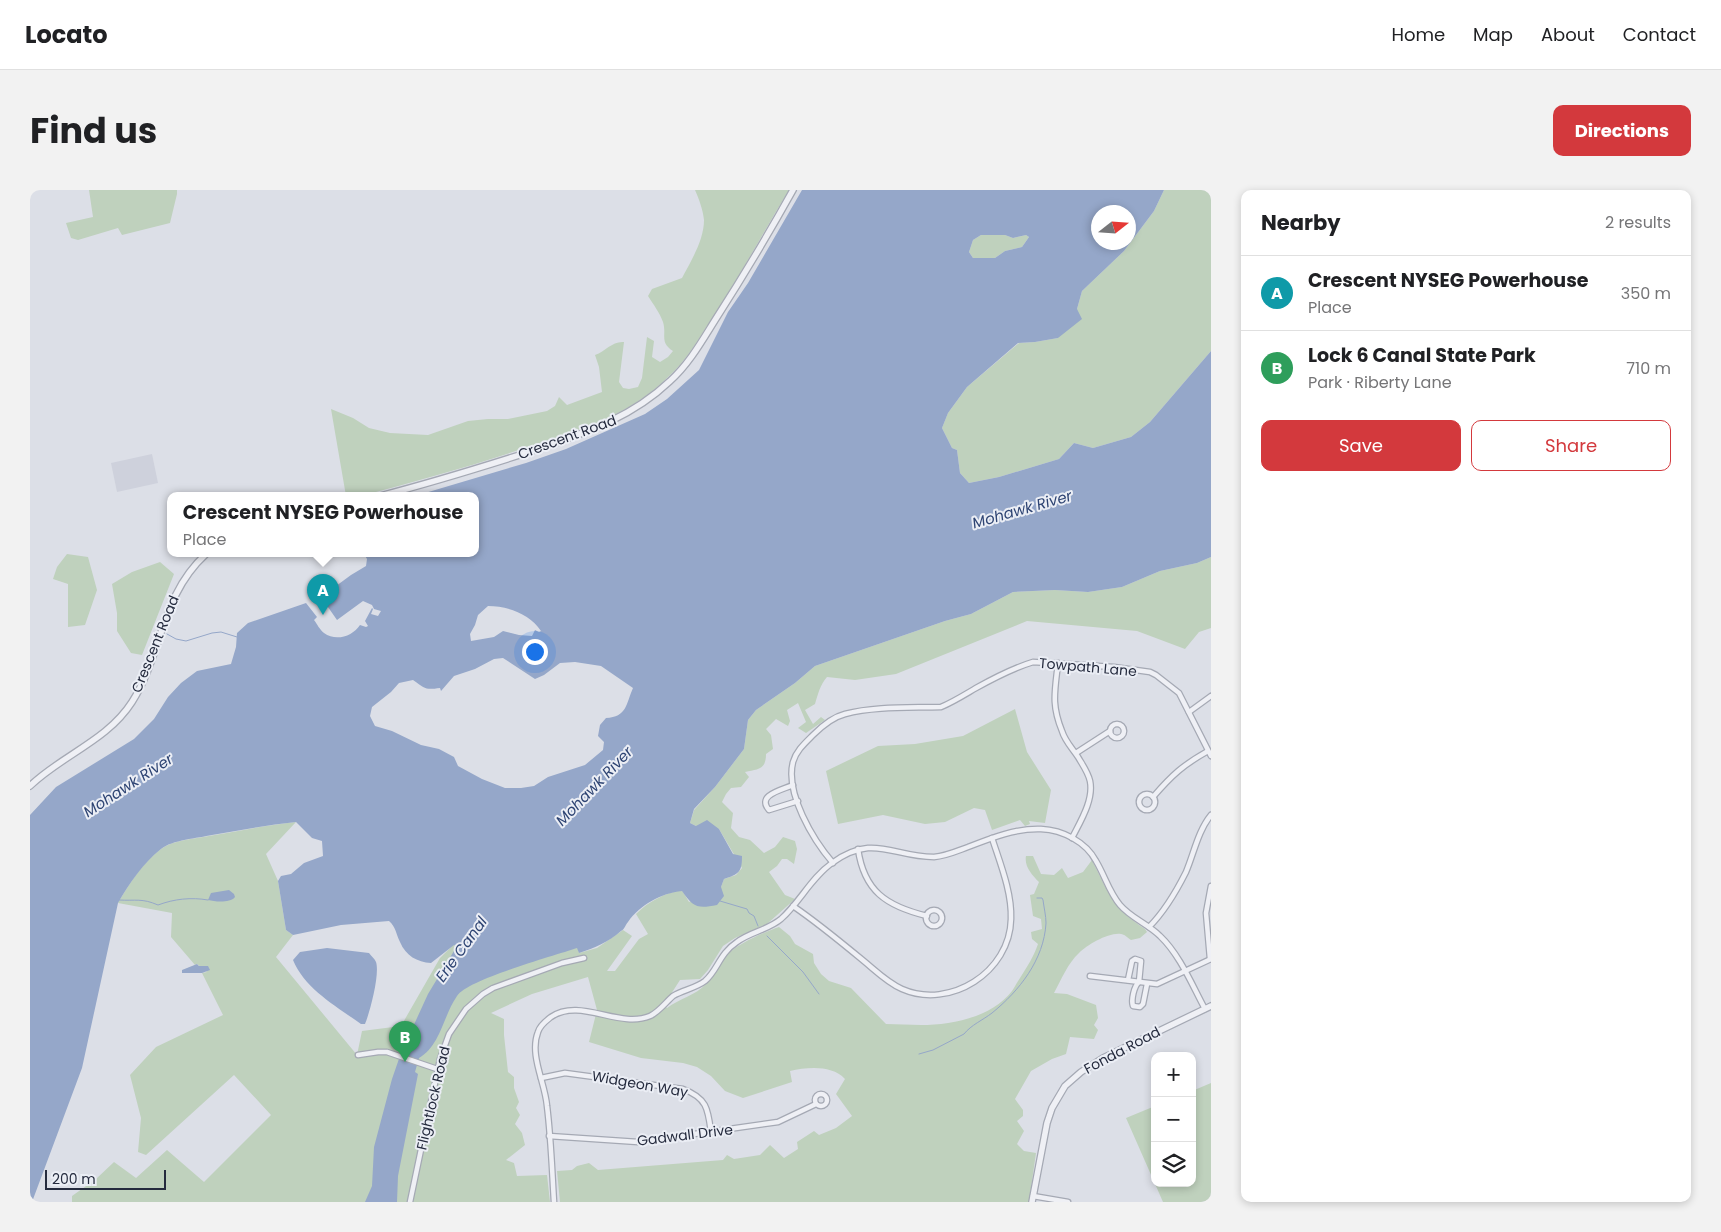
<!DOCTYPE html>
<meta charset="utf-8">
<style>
:root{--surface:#fff;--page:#f2f2f2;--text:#202124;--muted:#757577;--line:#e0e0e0;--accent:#d3393d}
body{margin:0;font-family:Poppins,sans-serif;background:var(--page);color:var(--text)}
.controls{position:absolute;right:15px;bottom:15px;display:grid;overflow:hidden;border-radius:10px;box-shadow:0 2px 8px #0003}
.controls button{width:45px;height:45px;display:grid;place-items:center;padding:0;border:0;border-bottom:1px solid var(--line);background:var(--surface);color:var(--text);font:25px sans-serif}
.compass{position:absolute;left:1061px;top:15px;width:45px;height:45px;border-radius:50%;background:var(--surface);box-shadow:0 2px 8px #0003;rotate:73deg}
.scale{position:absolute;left:15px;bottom:12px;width:121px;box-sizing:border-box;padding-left:5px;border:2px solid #252b3e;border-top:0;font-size:14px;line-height:18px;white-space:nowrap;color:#252b3e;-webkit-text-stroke:4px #ebeef5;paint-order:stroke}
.you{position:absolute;left:504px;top:461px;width:18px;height:18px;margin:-12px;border:4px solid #fff;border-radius:50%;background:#1a73e8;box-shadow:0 0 0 8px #1a73e833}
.badge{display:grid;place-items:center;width:32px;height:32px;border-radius:50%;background:var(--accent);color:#fff;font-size:16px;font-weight:700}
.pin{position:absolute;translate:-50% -41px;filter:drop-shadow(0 1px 2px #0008)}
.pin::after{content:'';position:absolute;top:26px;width:18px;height:15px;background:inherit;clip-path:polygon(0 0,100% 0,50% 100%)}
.popup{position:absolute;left:137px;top:302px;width:312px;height:65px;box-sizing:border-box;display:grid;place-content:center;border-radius:10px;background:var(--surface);filter:drop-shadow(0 1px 4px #0005);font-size:16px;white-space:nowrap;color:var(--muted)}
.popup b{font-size:19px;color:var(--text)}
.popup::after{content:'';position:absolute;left:50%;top:100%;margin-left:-10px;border:10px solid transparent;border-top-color:var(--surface)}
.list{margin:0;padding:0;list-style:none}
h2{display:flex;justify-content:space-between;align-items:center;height:65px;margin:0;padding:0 20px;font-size:21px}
h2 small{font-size:16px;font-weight:400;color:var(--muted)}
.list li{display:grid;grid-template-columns:32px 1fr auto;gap:15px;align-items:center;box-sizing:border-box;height:75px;padding:0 20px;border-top:1px solid var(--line)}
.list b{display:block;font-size:19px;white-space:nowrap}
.list p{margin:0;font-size:16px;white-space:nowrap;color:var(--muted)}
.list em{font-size:16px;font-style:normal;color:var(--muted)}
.actions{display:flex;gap:10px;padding:15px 20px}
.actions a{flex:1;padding:11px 0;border:1px solid var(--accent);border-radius:10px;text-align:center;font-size:18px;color:var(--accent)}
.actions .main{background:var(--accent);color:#fff}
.icon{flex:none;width:28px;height:28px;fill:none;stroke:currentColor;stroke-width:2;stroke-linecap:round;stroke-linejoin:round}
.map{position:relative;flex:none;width:1181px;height:1012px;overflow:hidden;border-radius:10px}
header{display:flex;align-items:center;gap:30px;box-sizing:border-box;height:70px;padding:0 25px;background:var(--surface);border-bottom:1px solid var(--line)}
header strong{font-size:24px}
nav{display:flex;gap:28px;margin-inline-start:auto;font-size:18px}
.intro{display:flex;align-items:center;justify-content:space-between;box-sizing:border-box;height:120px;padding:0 30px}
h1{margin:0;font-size:35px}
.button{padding:12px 22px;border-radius:10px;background:var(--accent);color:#fff;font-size:18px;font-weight:700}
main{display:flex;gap:30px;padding:0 30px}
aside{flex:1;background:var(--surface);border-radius:10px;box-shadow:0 2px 8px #0003}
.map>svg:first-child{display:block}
.built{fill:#ced1dc}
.green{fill:#bfd1bd}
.water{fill:#95a7c9;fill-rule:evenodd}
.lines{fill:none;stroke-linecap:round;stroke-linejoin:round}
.stream{stroke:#95a7c9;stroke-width:1}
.minor-casing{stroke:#a5a9b4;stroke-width:7}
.tertiary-casing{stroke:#a5a9b4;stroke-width:8}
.minor{stroke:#eff0f5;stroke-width:4.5}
.tertiary{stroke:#eff0f5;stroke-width:5.5}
.labels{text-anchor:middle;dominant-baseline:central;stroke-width:4;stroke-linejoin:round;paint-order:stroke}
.street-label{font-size:14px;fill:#252b3e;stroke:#ebeef5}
.water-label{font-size:15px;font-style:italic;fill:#2e4473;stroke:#ebeef5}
</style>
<header>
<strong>Locato</strong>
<nav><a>Home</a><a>Map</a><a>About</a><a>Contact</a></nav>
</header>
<div class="intro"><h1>Find us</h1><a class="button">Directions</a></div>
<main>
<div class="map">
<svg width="1181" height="1012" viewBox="0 0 1181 1012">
<rect width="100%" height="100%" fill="#dcdfe7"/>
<path class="built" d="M122,264L128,293L87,302L81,273Z"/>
<g class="green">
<path d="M59,0H147V4L140,33L92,45L88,38L48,50L41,48L36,33L63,27Z"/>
<path d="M665,0H759C732,44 708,90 679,133C667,152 655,172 638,187C599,226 552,239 501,256C445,275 388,291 331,306H316L301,219L323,228L339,238L360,243L398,245L438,231L458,229H478L517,221L525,216L529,207L537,215L572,202L569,177L565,165C576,161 582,151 594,152L589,192L593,198L599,199L608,197L612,188L617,147L624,151L622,167L630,172L638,167L643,161C629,152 637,145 633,132C630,123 623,114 618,106L622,99L652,88C661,71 674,50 674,30C673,20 669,9 665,0Z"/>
<path d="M1134,0H1181V161L1120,232L1101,247L1063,258L1044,253L1029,269L969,287L939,293L930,283L927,260L922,258L912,238L918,223L937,197L989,153L1005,152L1028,148L1047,119L1052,101L1094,61L1124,21Z"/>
<path d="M951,45H975L983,48L996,45L999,47L992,57L975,61L965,68H943L939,62L943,50Z"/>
<path d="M37,364L58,367L67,400L55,435L38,437V394L23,389L27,377Z"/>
<path d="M1181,367V438L1169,442L1155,459L1107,441L997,431L866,484L825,490L797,487C790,495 788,504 785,514L775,520L783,534L791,527L795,530L776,543L768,538L776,532L768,513L757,520L760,531L758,536L746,529L736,539L741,545L743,559L736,564C736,580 728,579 715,582L719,587L711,597L701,598L696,604L692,612L703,623L701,638L709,647L720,650L734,663L745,657L753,647L765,651L767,659L764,674L757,669H752L747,676L739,682L755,705L765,709L737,734L705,748L693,756L678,780L670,789L650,790L641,804L632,813L637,818C649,809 666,805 676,794C685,785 690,774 697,765C707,754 734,742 749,737L760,746L765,754L783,764L784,773L791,784L799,791L821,798L856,834C868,834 879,835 891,835C922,835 962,827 982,801C985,797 987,792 990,788C998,775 1003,768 1008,754L1002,749L1001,742L1012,739L1011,729L1003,726L1000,705L1004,704L1009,692C1002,685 994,676 996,666H1003L1011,684L1024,685L1032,678L1038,688L1053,682L1062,670C1079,704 1082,717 1115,739L1117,742L1110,748L1101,750C1098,748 1094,744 1091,744C1079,742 1057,755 1049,763C1038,773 1031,790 1024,803L1037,804L1066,815L1068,828L1064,835L1068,840L1064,849L1040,847L1036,864L1022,869L1001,881L985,909L993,920V926L987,931L994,941L987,954L994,961L1006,963L999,1012H530L527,981L542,980L547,976L559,973L568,980L693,970L697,965L704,969L730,965L740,955L754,968L768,959L767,952L784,941L789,945L806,938L822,926L806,904L815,889C802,875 778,877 760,881L762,892L713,908L695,901L681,886L667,877L653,873L611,868L559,852L567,820L558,787L502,804L461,823L474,829V845L478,882L484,887V898L489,912L486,918L490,925L485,934L492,943L495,955L476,970L484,973L487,986L517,985L520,1012H42V1006L66,989L84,972L106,988L137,960L174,992L241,925L204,885L116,965L108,962L111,928L100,885L126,857L193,825L172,783L177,782L167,774L165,775L141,747L142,723L88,713C99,694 113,672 131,659C143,650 164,649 179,646C208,641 237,635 266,632L236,664L248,691L256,740L263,745L246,767L327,865L332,841L371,836L410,768L424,754L427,756L548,758L549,763L567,758L593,740L602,746L577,781H585L609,749L618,744L606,724C618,712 634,703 652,700L659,712L691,697L694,689L706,685L712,678L689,639L666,636L660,633L664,620L685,597L714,559L718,530L726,520L765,493L785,476L915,431L941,424L983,402L1025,400L1058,402L1092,397L1130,381L1167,373Z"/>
<path d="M130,372L144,384L112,465L101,463L87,441V423L82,394L102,382Z"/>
<path d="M985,519L997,562L1021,600L1015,633L999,631L1000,634L995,636L990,630L962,640L955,620L944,618L915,632L895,634L853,625L808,634L796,581L848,556L885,554L933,546Z"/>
<path d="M1181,893V1012H1133L1096,928L1125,916V993H1162V901Z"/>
</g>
<g class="water">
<path d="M772,0H1134L1124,21L1094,61L1052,101L1047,119L1052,129L1028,148L1005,152L988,153L937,197L918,223L912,238L922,258L927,260L930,283L939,293L969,287L1029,269L1044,253L1063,258L1101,247L1120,232L1181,161V367L1167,373L1130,381L1092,397L1058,402L1025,400L983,402L941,424L915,431L785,476L765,493L726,520L718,530L714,559L685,597L664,619L660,633L666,636L677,630L689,639L703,664L712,666C712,682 709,684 694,689L691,697L694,706L687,715C667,719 663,717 652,701C631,703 610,715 598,732C595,735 595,739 591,741C578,752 565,758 549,763L547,758C524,766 438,789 427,806C413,826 411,855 389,868L385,882L388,884L368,986L367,1012H335L342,996L344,957L362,889L371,863L398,804L427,756L424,755L401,773C387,772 376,766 370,752C366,744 366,737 359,731L311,735L263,745L256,740L248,691L251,686L261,684L274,673L293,666L292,651L282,648L266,632C238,635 210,640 182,645C168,648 142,650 131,659C113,673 99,694 88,713L52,878L2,1012H0V625L26,597L104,549L124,529L138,507L151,493L167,481L201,474L206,457L207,443L218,433L276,413L287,427L284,430C287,434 290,440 294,443C306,452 323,446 330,435L336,437L338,436L335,431L342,418L343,419L341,424L348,426L351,421L344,419L342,415L333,411L307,430L291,407L321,385L336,376L337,369L334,364H446V306H385L496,273L536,259L615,224L637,209L669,180L698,122L718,93ZM1068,22H1098V52H1068ZM951,45H975L983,48L996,45L999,47L992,57L975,61L965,68H943L939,62L943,50ZM458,416C478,416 500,424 511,441L509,442L505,440L502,446L489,445L473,441L464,447L441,451L440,444L445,435L448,425ZM473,468L505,489L514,485L530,473L545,472L571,476L603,498C596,514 597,527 576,528L570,535L568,546L574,552L573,560L555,575L518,587L504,596L491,598H475L452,589L428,576L424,567L409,559L391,555L362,541L345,536L340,526L342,517L361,502L369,493L383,490C396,499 395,500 410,498L411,501L424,486L445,479L464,469Z"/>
<path d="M199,700L204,704L205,707C200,713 186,712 178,710L181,703Z"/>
<path d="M297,758L339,763C341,766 345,769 346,772C350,784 340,822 335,834H331C306,816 275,799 263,770L270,762Z"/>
<path d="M167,774L169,776H178L180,780L172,783H152V780Z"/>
</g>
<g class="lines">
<g class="stream">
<path d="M137,444L146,449L156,451L182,443L191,442L207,447"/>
<path d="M89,710C106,711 112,708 128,715C144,709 161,707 178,710"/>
<path d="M690,711L717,719L719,723L724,726L728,736"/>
<path d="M737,746L773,782L789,804"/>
<path d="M889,864L903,860L934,844C941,835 953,830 962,823C989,801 1014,770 1016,733C1016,726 1014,718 1013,710L1012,708H1007"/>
</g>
<defs>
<g id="minor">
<path d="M1028,473C1025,501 1021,514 1032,541C1035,551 1042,558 1048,567C1052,574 1058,582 1060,591C1064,610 1050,632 1042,648"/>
<path d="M1159,522L1181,506"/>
<circle cx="1087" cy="541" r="7"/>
<path d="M1046,563L1080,541"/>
<path d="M763,595C752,600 726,605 739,620L768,611"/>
<circle cx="1117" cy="612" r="8"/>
<path d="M1123,607C1142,585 1153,575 1178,561"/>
<path d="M828,659C834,701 856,716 897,726"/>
<path d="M803,673C783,650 755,603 763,572C766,561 775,553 783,545C792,536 803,527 815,524C845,516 880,518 911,517C923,512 934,505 946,498C964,488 983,478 1003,472L1084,477L1120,482L1126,485L1149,503L1181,566"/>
<path d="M763,716C788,733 812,753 835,772C847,782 858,793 872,799C920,820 980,782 981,729C982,702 970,673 962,648"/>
<circle cx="904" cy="728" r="8"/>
<path d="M1119,737C1135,721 1146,702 1156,682C1164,663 1168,641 1181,625"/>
<path d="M1180,769L1176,723L1181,696"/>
<path d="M1060,786L1127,794L1181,769"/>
<path d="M1098,790L1102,771L1105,769L1111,771L1109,792C1104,796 1101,810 1103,816L1110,817L1113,814L1117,794"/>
<path d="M328,865L348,862H357L407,879"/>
<path d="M511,888L535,883L653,899C677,908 678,919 681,942"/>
<circle cx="791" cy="910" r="6"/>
<path d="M519,946L608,952L748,932L786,914"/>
<path d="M1003,1006L1038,1012"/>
<path d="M380,1012L410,869L419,844L436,819L453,804L463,798L532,773L554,768"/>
<path d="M524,1012C522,980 521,948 517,916C515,892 499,865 508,842C510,835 516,831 521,827C550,807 589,839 620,826C629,822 636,812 643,806C653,800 666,798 675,791C688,780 689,764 707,752C720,742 738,740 751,729C770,712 781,688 802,673C844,643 862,667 904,667C916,666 927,661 938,657C961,648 986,638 1011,639C1033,640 1056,652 1066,671C1075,686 1079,702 1090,715C1101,728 1118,734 1130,746C1150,765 1162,795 1175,819"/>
</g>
<g id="tertiary">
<path d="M350,306C400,293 449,278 499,262C551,244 599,230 640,191C660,173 673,149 687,127C714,85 739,43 763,0"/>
<path d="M0,596C32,565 77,551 102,512C133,463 130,406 176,364"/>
<path d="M1002,1012L1017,933L1022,918L1035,896L1051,882L1073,868L1181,816"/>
</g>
</defs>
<use href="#minor" class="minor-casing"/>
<use href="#tertiary" class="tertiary-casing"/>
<use href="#minor" class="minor"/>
<use href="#tertiary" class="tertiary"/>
</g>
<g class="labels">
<g class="street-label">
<text transform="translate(537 247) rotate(-20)">Crescent Road</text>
<text transform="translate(125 454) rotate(-68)">Crescent Road</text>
<text transform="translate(1058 477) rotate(5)">Towpath Lane</text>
<text transform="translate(1092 860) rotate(-28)">Fonda Road</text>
<text transform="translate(610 894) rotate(10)">Widgeon Way</text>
<text transform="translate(403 908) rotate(-77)">Flightlock Road</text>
<text transform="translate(655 945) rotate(-7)">Gadwall Drive</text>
</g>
<g class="water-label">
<text transform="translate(992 319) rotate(-16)">Mohawk River</text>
<text transform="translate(98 595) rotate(-33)">Mohawk River</text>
<text transform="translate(564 596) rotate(-46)">Mohawk River</text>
<text transform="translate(431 759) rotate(-54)">Erie Canal</text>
</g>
</g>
</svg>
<div class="controls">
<button>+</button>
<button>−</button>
<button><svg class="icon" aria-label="layers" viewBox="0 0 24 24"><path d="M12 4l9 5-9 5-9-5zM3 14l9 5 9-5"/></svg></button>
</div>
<svg class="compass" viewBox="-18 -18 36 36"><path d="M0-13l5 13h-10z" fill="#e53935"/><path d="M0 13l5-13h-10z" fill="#757577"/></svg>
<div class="scale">200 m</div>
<div class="you"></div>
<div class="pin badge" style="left:293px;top:425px;background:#0f9aa8">A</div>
<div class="popup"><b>Crescent NYSEG Powerhouse</b>Place</div>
<div class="pin badge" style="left:375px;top:872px;background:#2e9e5b">B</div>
</div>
<aside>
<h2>Nearby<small>2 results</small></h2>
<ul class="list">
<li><span class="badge" style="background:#0f9aa8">A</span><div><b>Crescent NYSEG Powerhouse</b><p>Place</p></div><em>350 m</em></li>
<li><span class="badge" style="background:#2e9e5b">B</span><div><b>Lock 6 Canal State Park</b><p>Park · Riberty Lane</p></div><em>710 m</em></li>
</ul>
<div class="actions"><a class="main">Save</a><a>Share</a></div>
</aside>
</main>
